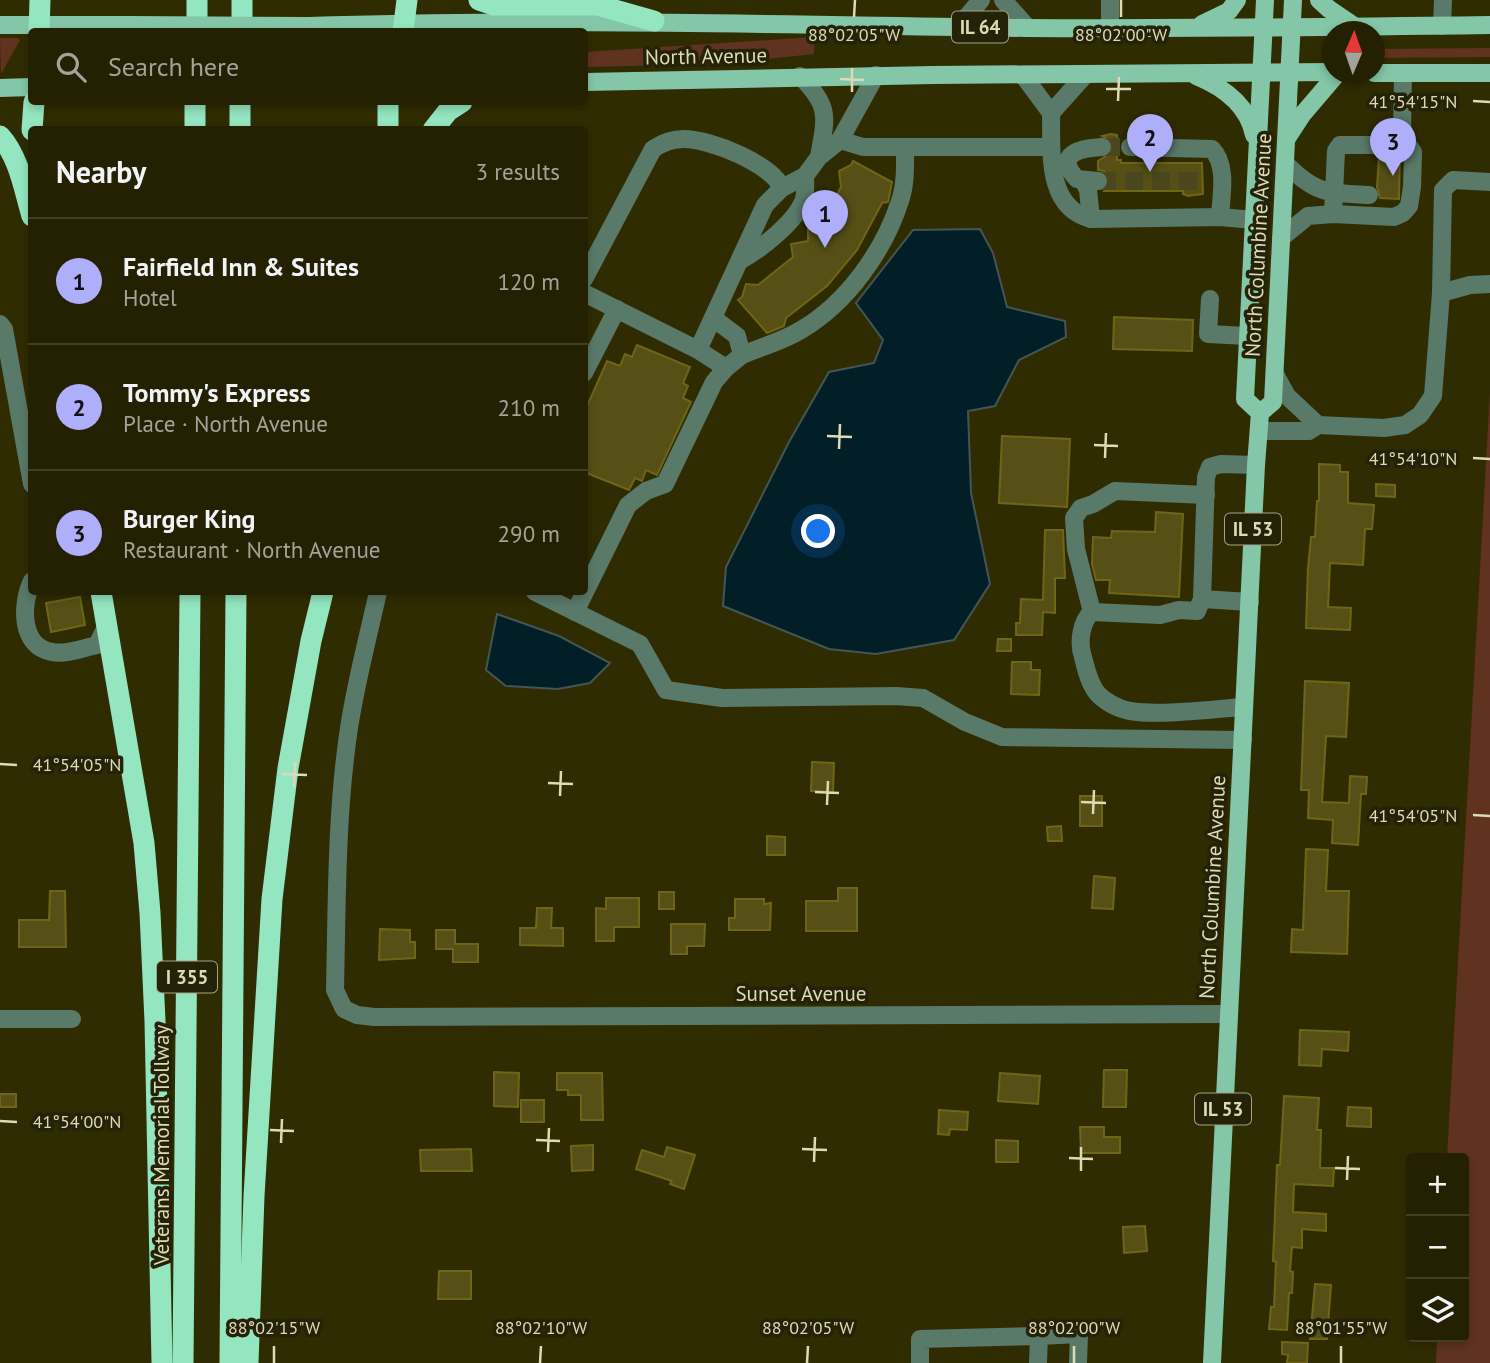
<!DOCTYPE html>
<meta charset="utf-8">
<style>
:root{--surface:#242102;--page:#2c290c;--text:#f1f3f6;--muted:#a3a399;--line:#413e24;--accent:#aeaefa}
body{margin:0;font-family:"PT Sans",sans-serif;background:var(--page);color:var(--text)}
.controls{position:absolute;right:21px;bottom:21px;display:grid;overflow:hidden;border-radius:7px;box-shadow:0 4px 10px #0003}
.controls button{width:63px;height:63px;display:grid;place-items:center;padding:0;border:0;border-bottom:2px solid var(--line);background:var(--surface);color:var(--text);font:35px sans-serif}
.compass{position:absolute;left:1322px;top:21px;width:63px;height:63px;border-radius:50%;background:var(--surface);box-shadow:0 4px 10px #0003;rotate:2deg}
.you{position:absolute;left:819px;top:532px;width:24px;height:24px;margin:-18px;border:5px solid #fff;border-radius:50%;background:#1a73e8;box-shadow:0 0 0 10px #1a73e833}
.badge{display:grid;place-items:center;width:46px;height:46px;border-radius:50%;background:var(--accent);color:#111;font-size:23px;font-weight:700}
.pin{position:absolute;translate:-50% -58px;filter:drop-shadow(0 2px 4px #0008)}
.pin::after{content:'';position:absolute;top:37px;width:24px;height:21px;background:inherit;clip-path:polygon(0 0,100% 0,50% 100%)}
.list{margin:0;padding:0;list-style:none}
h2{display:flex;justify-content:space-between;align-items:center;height:91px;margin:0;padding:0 28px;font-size:30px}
h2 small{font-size:23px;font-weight:400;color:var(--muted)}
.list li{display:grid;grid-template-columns:46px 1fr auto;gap:21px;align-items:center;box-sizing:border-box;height:126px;padding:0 28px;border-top:2px solid var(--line)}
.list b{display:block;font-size:26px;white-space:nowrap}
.list p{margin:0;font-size:23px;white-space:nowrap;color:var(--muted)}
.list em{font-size:23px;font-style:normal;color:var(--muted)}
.icon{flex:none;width:38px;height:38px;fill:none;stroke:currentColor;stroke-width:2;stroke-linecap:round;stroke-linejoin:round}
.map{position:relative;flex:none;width:1490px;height:1363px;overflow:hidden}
.search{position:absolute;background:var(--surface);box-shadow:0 4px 10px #0003;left:28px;top:28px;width:560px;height:77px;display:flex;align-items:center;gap:18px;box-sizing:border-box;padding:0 24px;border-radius:7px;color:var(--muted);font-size:26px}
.panel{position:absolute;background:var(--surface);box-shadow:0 4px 10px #0003;left:28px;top:126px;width:560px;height:469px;border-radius:7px}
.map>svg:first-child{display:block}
.green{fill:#5f331f}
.water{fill:#021e27;stroke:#445652;stroke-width:2}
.building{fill:#565016;stroke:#6e6614;stroke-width:2}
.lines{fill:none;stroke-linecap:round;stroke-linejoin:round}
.minor-tunnel{stroke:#4a461d;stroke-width:18;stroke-dasharray:18 9;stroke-linecap:butt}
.minor{stroke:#597969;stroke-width:18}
.major{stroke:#83c7a8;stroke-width:18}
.highway{stroke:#93e6c0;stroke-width:21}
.major-bridge{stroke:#83c7a8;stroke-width:18}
.ticks{fill:none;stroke:#dddab5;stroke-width:2.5}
.labels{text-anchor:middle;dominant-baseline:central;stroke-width:7;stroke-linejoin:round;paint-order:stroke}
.shield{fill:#25220a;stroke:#a6a382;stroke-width:2}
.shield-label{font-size:19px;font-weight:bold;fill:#dddab5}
.street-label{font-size:21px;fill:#dddab5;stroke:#25220a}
.ticks-label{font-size:18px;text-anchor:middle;fill:#dddab5;stroke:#25220a;stroke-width:7;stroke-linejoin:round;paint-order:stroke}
</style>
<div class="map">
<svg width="1490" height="1363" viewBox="0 0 1490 1363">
<rect width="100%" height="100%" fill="#302c02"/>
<g class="green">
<path d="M815,37L814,54L720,64L585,67V52Z"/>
<path d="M0,38H18L20,40L1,74Z"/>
<path d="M1490,48V57L1375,58V49Z"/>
<path d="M1490,391V1363H1436L1437,1337H1464V1158H1447Z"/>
</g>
<g class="water">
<path d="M980,229L993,253L1007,307L1065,321L1066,337L1019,360L995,406L968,411L971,493L990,584L954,640L876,654L829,649L723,606L726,567L789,442L829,372L874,363L883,340L856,303L913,230Z"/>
<path d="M497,614L559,636L610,663L590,683L558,689L506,686L486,670Z"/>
</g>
<g class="building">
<path d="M1111,134L1117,135V160H1121V163H1202L1203,194L1188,196L1183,194V191H1104L1109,183V177L1104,171L1098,170V161L1112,152V141L1102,136Z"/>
<path d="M1400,153L1399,199L1380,198L1377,187L1379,156H1392Z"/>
<path d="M853,161L892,182L888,202L882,203L857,250L827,286L786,318L784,326L767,333L738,300L742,297L746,284L758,285L793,257L791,244L808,241V224L822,223L841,187L839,171L851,165Z"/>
<path d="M1114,317L1193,320L1192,351L1113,349Z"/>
<path d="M637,345L690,367L683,383L688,386L683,398L691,402L657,475L646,470L642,481L635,478L629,490L584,472V413L607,361L620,366L625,354L632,357Z"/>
<path d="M1002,436L1070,439L1067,507L999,503Z"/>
<path d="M1319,464L1340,465V472H1348V503L1374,505L1372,529H1365L1363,565L1330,563L1328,607L1351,608L1350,630L1306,628L1308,568L1311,537H1315L1317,501H1319Z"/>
<path d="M1376,484L1395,485V497L1376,496Z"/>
<path d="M1156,512L1183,514L1179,597L1109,593L1110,580H1096L1092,564L1093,537L1111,538L1112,531L1155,532Z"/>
<path d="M1045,530H1063L1065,578H1055V613L1043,612L1042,635H1016V623H1020L1021,599L1043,600Z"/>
<path d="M80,597L85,625L51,632L46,603Z"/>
<path d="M998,639H1011V651H997Z"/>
<path d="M1012,662H1031V670H1040L1039,695L1011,694Z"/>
<path d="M1305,681L1349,683L1346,737L1326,736L1322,802L1349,803L1350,776L1367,777L1366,794H1361L1358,845L1332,843L1333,820L1308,818L1309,790H1301Z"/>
<path d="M812,762L834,763L833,792L811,791Z"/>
<rect x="1080" y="796" width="22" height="30"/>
<path d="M1061,826L1062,841H1048L1047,827Z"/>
<path d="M767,836L785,837V855H767Z"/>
<path d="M1306,849L1328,850L1326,891H1349L1347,954L1291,952L1292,929L1303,930Z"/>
<path d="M1094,876L1115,878L1113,909L1092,908Z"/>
<path d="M838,888H857V931H806V901H838Z"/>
<path d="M50,891H65L66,947H19V920H49Z"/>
<rect x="659" y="892" width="15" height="17"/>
<path d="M606,898H639V927H614V941H596V908L606,909Z"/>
<path d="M735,899H764V904L771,903L770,930H729V918H735Z"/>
<path d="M537,908H552L551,928H563V946L520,945V928H536Z"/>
<path d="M671,924H705L704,946H687V954H671Z"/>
<path d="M380,929L410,930V942H415V958L379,960Z"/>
<path d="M436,930H455V944H478V962H453V949H436Z"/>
<path d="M1300,1030L1349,1032L1348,1051L1322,1049L1321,1066L1299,1065Z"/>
<path d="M1104,1070H1127L1126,1107H1103Z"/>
<path d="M494,1072L519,1073L518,1107L494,1106Z"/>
<path d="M557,1073H602L603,1120H581V1095H568V1090H557Z"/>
<path d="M1000,1073L1040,1076L1038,1104L998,1101Z"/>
<rect x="0" y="1094" width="16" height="13"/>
<path d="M1284,1096L1319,1098L1317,1130H1321L1320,1168H1334L1333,1186L1294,1184L1293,1212L1326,1214V1231L1302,1229V1248L1292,1247L1290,1271L1293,1272L1292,1293H1289L1287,1330L1269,1329L1271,1307H1274L1276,1262L1273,1261L1277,1165H1280Z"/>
<rect x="521" y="1100" width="23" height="22"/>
<path d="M1348,1107L1371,1108V1127L1347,1126Z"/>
<path d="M939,1110L968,1112L967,1130L950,1129L949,1135L938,1134Z"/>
<path d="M1080,1127H1104V1137H1120V1153H1081Z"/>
<path d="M996,1140L1018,1141V1162H996Z"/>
<path d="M593,1145V1170L572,1171L571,1146Z"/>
<path d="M667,1147L695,1155L684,1189L670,1184L672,1181L636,1169L642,1150L664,1157Z"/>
<path d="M471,1149L472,1171H421L420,1150Z"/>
<path d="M1145,1226L1147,1251L1124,1253L1123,1227Z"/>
<path d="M439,1271H471V1299H438Z"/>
<path d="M1315,1284L1331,1285L1327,1339H1310Z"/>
<path d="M1282,1342L1308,1343L1307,1363H1287L1288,1355L1282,1354Z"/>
</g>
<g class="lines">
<g class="minor-tunnel">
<path d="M1102,147H1130"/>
<path d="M1098,181H1202"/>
</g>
<g class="minor">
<path d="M1003,0L1028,28"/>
<path d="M1110,0V28"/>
<path d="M1442,26L1443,0"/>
<path d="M958,27L981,0"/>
<path d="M1023,75L1051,113L1086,74"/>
<path d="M800,76C831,107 826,117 819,157"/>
<path d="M1051,113C1052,151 1045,207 1091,219L1220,217L1254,220"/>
<path d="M840,140L863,147H905"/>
<path d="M1130,147L1212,149C1228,166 1221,196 1220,217"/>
<path d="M1285,163C1315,194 1328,193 1369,195"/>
<path d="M1098,181L1077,179C1053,154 1081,148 1102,147"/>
<path d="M1084,182L1088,190L1091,219"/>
<path d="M1333,214L1336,151L1340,145H1392L1402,136L1403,73"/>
<path d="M1281,238L1308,216L1333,214L1394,217L1403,213L1409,206L1412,187L1413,152L1402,136"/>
<path d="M741,260C761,249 797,221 804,199C806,192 805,183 805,176"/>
<path d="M584,279L653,149C662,143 673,139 684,139C710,139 772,164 782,188"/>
<path d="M584,293L698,350L726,368L742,355L737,336L713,318"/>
<path d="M1441,293L1443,190L1453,180L1490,182"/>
<path d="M1210,299L1208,334L1248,336"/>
<path d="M0,324L4,329L32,484"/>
<path d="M698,350L765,205L782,188L805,176L819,157L840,140L876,75"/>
<path d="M742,355C761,347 783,341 801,330C847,303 884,251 900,201C906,184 905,165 905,147H1051"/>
<path d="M584,373L617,309"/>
<path d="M1275,374L1287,396L1318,425L1384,428L1405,425L1420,415L1433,396L1441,293L1470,285L1490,284"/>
<path d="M1259,431H1309L1318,425"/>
<path d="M32,581C21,604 20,647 52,652C66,655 83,648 97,645L107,625"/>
<path d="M378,592C368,637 356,682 349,728C336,814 337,903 335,990L344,1009L357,1015L374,1017L1228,1014"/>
<path d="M535,592L640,644L666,690L722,698L896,696L923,698L965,722L1002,737L1243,740"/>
<path d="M1202,599L1250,602"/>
<path d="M575,612L628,505L646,491L665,484L714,382L726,368"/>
<path d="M1092,612L1076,549L1074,518L1081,508L1093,504L1115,491L1206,495"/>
<path d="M1244,707C1212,709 1160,716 1130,711C1118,709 1104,701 1097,693C1089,683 1086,669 1083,657C1078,643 1081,621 1092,612L1160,615L1179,610L1197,611L1202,599L1206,477L1210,467L1221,464L1256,465"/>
<path d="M0,1019H72"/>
<path d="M1039,1336L1079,1334L1078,1363"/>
<path d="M920,1363V1339L1039,1336L1038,1363"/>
</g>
<g class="major">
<path d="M1319,0L1329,9L1354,26"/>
<path d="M1202,24L1229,11L1237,0"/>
<path d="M0,25H126"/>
<path d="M309,26C549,18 788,25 1027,28C1181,29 1336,27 1490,25"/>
<path d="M1374,73H1490"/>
<path d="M1196,76C1223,87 1248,105 1254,135"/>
<path d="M584,82L933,75L1332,72"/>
<path d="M0,88L32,87"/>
<path d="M1287,138L1302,115L1337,74"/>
<path d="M1260,413L1245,399L1265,0"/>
<path d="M1212,1363L1256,465L1260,413L1273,402L1293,0"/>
</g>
<g class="highway">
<path d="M479,0L494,5H597L654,21"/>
<path d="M39,32L40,0"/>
<path d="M197,32V0"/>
<path d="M242,32V0"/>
<path d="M403,32L407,0"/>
<path d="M388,102V130"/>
<path d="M32,130L34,102"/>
<path d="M195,130V102"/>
<path d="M240,130V102"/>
<path d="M433,130L448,111L462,102"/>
<path d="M0,136C19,157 24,189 32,216"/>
<path d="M101,592L144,843L150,913L155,1021L162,1363"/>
<path d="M183,1363L190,592"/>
<path d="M230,1363L236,592"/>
<path d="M248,1363L254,1196L272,899L288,768L311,641L323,592"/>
</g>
<path class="major-bridge" d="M126,25L309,26"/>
</g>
<path class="ticks" d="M854,17L855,0M1121,17V0M840,79L864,80M1106,89H1131M852,92V68M1118,101L1119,77M1473,101L1490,102M827,436L852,437M1094,445L1118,446M839,449L840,424M1105,458L1106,433M1473,458L1490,459M0,764L17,765M282,774L307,775M548,783L573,784M294,787L295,762M815,792L839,793M560,796L561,771M1081,802L1106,803M827,805L828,781M1093,814L1094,790M1473,815L1490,816M0,1121L17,1122M270,1130L294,1131M536,1140L560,1141M281,1143L282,1119M802,1149L827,1150M548,1152L549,1128M1069,1158L1093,1159M814,1162L815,1137M1335,1168L1360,1169M1081,1171V1147M1347,1180L1348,1156M274,1363V1346M540,1363L541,1346M807,1363L808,1346M1074,1363V1346M1341,1363V1346"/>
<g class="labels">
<g class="shield">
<rect x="952" y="11.5" width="56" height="31" rx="5"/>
<rect x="1225" y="513.5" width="56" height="31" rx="5"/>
<rect x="157" y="961.5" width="60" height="31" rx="5"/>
<rect x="1195" y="1093.5" width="56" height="31" rx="5"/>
</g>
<g class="shield-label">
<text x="980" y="27">IL 64</text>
<text x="1253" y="529">IL 53</text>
<text x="187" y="977">I 355</text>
<text x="1223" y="1109">IL 53</text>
</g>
<g class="street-label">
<text transform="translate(706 56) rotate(-1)">North Avenue</text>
<text transform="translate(1258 245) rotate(-87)">North Columbine Avenue</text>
<text transform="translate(1212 887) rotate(-87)">North Columbine Avenue</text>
<text x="801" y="993">Sunset Avenue</text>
<text transform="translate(161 1145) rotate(-90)">Veterans Memorial Tollway</text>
</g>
</g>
<g class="ticks-label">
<text x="854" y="41">88°02'05"W</text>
<text x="1121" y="41">88°02'00"W</text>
<text x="1413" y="108">41°54'15"N</text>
<text x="1413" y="465">41°54'10"N</text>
<text x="77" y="771">41°54'05"N</text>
<text x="1413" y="822">41°54'05"N</text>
<text x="77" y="1128">41°54'00"N</text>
<text x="274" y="1334">88°02'15"W</text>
<text x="541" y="1334">88°02'10"W</text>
<text x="808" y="1334">88°02'05"W</text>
<text x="1074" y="1334">88°02'00"W</text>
<text x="1341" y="1334">88°01'55"W</text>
</g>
</svg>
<div class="controls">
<button>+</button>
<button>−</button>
<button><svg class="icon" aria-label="layers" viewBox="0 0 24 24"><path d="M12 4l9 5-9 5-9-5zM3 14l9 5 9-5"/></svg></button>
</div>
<svg class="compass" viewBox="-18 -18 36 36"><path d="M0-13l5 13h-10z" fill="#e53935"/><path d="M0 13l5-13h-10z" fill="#a3a399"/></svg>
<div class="you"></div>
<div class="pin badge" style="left:825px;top:248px">1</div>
<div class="pin badge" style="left:1150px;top:172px">2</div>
<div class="pin badge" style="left:1393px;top:176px">3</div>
<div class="search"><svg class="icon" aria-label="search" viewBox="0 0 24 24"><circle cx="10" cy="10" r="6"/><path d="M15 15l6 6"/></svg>Search here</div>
<section class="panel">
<h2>Nearby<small>3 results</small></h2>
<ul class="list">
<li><span class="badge">1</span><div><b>Fairfield Inn &amp; Suites</b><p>Hotel</p></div><em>120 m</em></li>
<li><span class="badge">2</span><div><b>Tommy's Express</b><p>Place · North Avenue</p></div><em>210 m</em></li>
<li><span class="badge">3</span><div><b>Burger King</b><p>Restaurant · North Avenue</p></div><em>290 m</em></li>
</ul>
</section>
</div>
